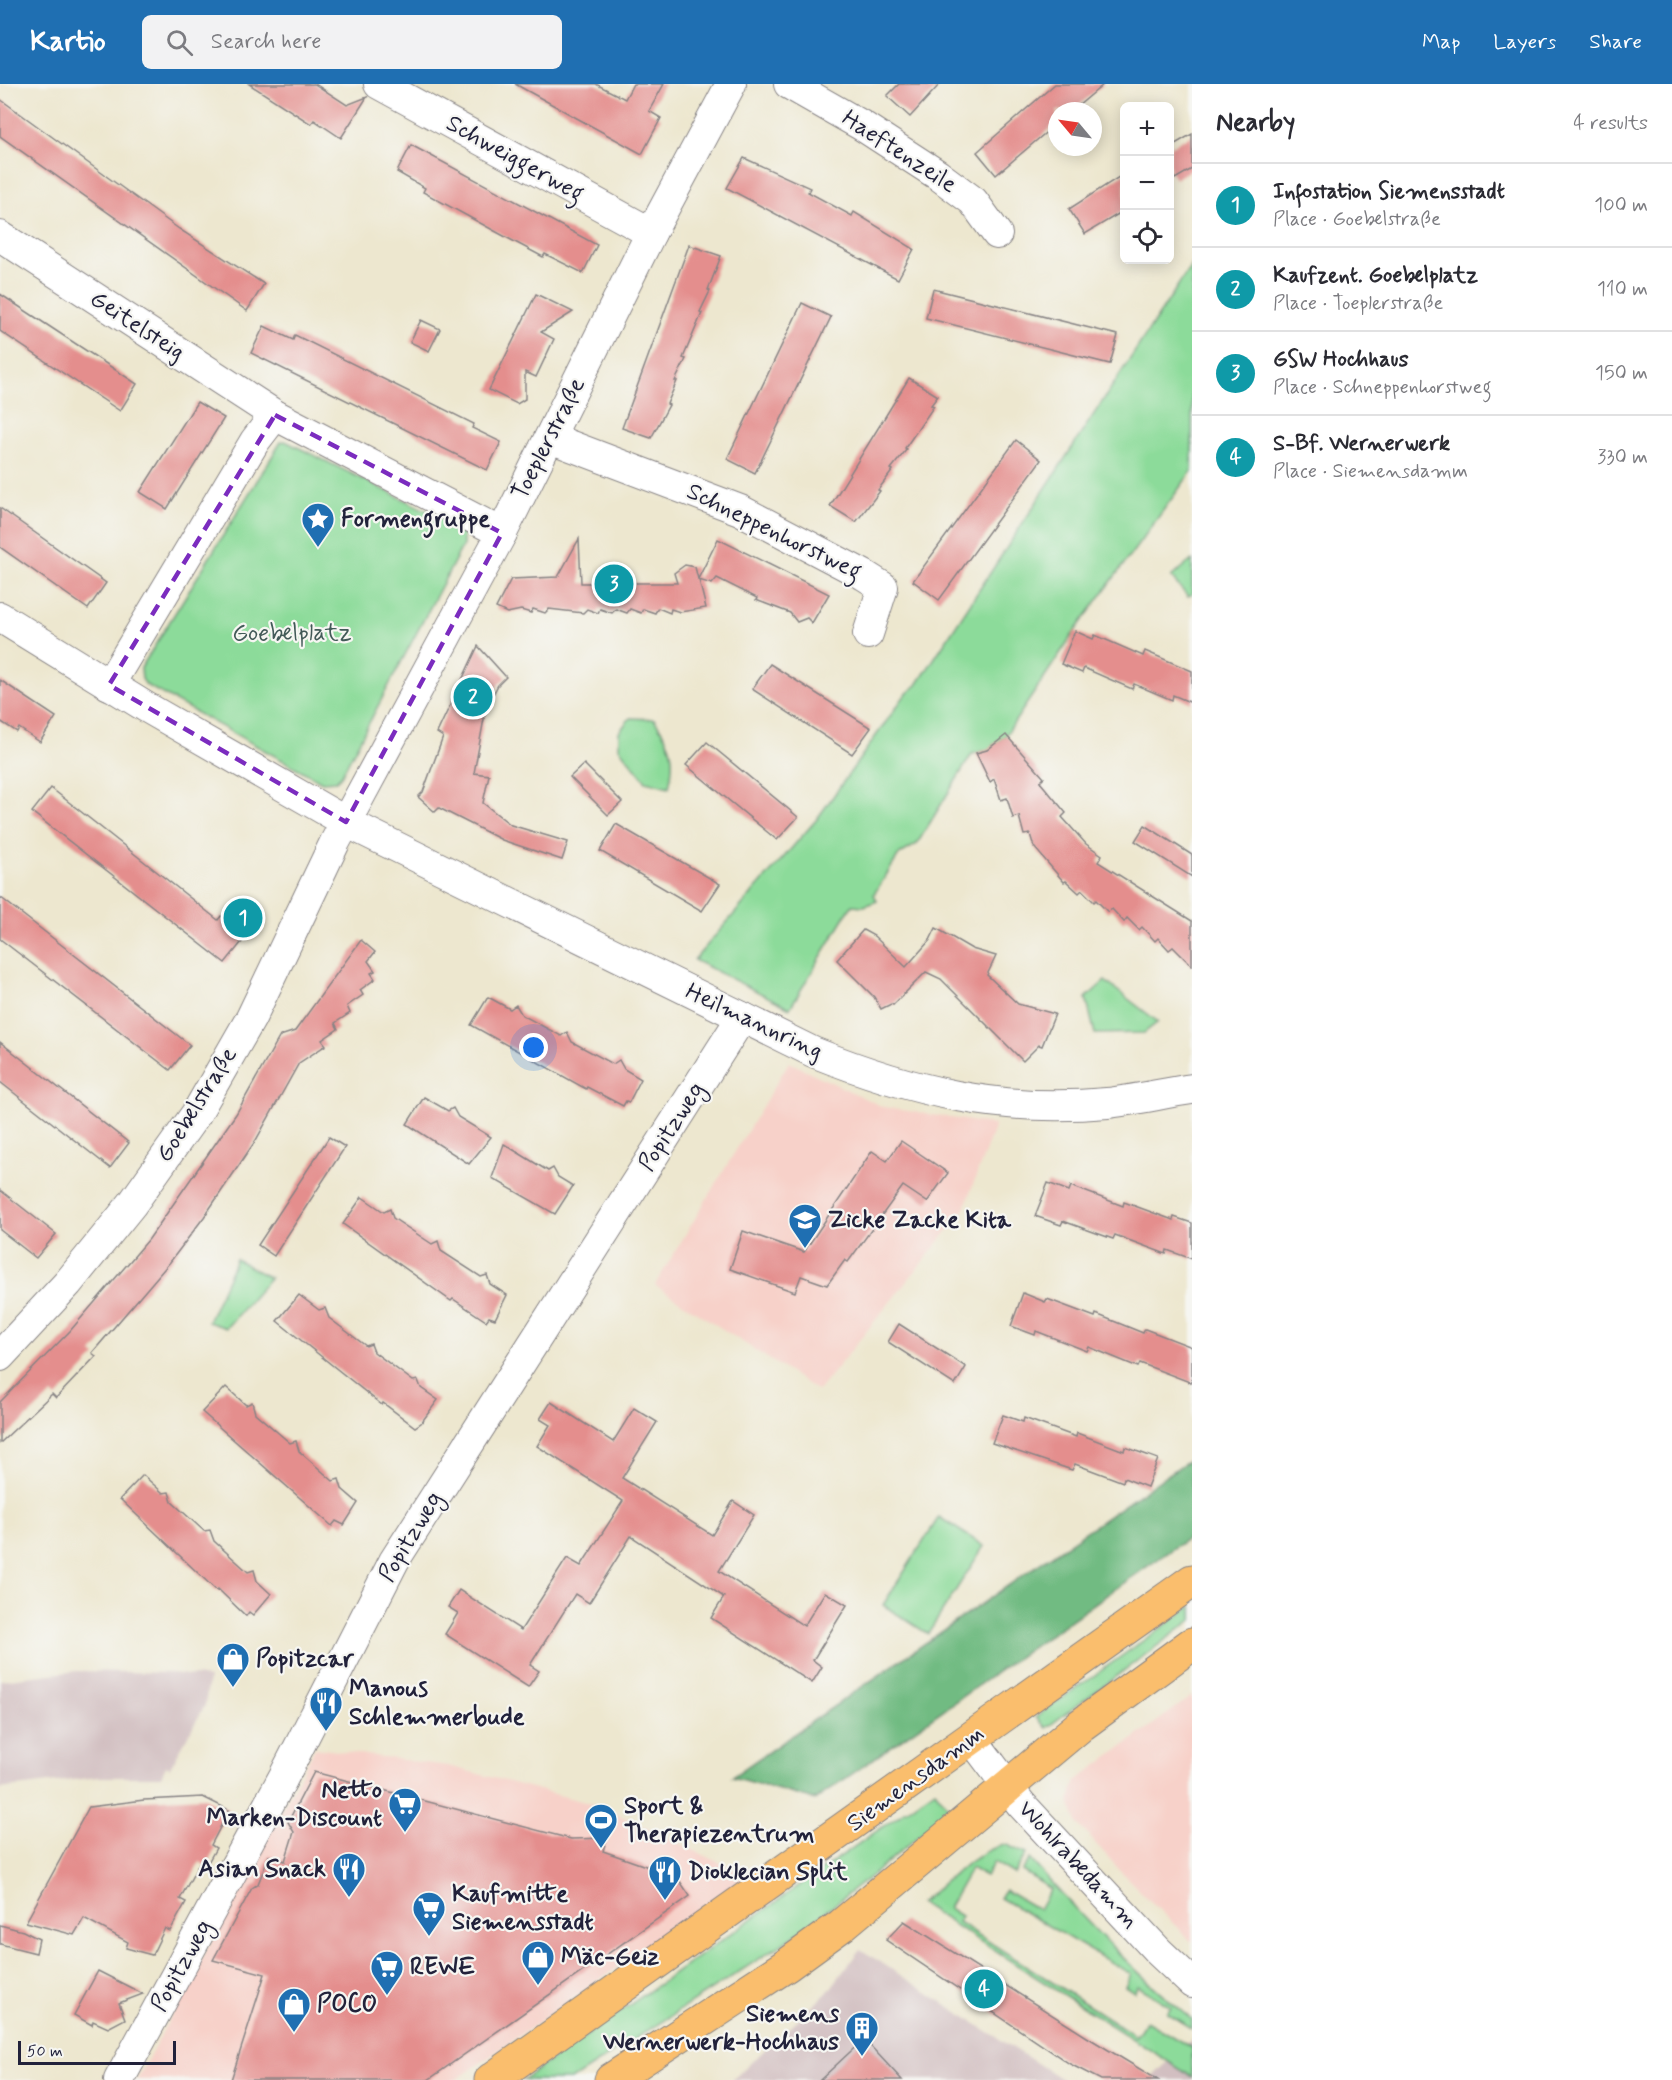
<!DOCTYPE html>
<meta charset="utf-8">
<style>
:root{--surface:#fff;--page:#f2f2f3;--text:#2b2b33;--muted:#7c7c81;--line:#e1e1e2;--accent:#1f6fb2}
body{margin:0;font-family:Mynerve,sans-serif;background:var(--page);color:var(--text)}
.controls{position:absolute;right:18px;top:18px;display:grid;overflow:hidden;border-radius:9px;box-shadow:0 3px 15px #0003}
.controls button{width:54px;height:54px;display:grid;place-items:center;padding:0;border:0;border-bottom:2px solid var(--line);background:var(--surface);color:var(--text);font:30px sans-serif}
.compass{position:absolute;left:1048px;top:18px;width:54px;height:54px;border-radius:50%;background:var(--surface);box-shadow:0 3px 15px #0003;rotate:299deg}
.scale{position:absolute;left:18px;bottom:15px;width:158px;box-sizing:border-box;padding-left:6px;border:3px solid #22223b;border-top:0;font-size:16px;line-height:21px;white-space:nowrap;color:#22223b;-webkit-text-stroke:4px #f6f6f2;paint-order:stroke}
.you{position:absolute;left:534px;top:964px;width:21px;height:21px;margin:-15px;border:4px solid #fff;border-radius:50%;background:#1a73e8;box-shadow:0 0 0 9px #1a73e833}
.badge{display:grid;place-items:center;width:39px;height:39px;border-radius:50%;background:var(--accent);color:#fff;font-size:20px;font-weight:700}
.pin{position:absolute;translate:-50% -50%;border:3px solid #fff;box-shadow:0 2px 6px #0006}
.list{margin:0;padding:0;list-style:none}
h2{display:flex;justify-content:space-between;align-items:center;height:78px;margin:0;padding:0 24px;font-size:26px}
h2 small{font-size:20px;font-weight:400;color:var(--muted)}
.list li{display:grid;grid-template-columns:39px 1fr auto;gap:18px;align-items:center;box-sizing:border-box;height:84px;padding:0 24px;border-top:2px solid var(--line)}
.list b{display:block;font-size:22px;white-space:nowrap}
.list p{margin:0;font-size:20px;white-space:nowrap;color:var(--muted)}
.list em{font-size:20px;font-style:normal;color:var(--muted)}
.icon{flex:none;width:33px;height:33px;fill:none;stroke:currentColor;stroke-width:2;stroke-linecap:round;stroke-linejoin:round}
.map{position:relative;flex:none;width:1192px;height:1996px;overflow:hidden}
header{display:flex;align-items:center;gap:36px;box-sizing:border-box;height:84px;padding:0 30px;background:var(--accent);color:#fff}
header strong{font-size:28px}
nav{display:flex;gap:33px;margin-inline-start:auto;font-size:21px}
.search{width:420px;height:54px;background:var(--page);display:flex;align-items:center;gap:15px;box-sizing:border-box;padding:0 21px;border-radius:9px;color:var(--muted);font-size:22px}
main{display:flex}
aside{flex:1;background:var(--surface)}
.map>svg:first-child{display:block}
.built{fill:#f7d1c9}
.industrial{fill:#d2bfc1}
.green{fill:#8cdb9a;stroke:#577e6a;stroke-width:1.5}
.forest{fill:#71bb82;stroke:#4a6e5e;stroke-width:1.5}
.building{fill:#e48e8d}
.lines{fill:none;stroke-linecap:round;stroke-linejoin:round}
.minor-casing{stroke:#888485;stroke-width:32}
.major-casing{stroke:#888485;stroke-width:35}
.minor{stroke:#fff;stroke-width:30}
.major{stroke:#fabe6d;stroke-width:33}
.marked{fill:none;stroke:#7b2cbf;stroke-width:4.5;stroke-dasharray:12 8;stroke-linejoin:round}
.labels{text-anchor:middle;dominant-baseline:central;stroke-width:4.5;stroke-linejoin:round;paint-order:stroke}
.street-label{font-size:24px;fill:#22223b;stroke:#f6f6f2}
.poi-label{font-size:24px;font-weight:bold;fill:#22223b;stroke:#f6f6f2;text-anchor:start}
.park-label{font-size:24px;fill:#425a58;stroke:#f6f6f2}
</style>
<header>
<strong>Kartio</strong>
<div class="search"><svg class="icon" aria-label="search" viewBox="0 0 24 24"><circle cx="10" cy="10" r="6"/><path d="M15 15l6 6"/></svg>Search here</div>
<nav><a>Map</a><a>Layers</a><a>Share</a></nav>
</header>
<main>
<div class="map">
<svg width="1192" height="1996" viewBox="0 0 1192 1996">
<rect width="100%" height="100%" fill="#f6f6f2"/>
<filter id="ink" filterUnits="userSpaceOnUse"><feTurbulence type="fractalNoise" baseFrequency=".0167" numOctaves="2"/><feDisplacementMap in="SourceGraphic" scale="12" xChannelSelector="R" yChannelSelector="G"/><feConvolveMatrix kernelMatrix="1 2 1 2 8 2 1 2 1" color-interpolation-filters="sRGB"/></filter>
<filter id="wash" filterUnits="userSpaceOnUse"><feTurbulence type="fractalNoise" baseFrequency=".008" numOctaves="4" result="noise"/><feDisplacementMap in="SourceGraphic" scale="24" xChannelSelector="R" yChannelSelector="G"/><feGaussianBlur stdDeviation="1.35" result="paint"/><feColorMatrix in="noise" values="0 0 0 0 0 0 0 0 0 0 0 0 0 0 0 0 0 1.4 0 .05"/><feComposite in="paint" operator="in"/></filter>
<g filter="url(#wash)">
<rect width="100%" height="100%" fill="#ede7cf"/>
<g class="built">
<path d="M789,978L883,1023L995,1041L963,1128L818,1307L655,1201Z"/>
<path d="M1192,1612V1858L1126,1793L1077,1739L1069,1717L1076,1697Z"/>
<path d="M315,1664L448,1682L600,1722L748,1792L456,1996H137Z"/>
</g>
<g class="industrial">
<path d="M77,1587L172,1589L209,1594L205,1621L170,1684L166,1682L161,1693H98L0,1705V1596Z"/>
<path d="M860,1865L1063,1996H732L827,1909Z"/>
<path d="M1192,1955V1996H1149Z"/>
</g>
<g class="green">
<path d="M1192,180V387L1075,547L1006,651L987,666L972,670L917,760L899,771L874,810L877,817L864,822L852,821L790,924L694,876L817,735L905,611L917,601Z"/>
<path d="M285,357L458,442L463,447V461L341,692L336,697L322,698L146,601L142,595L141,584L281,358Z"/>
<path d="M1192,476V510L1188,513L1171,493Z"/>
<path d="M630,634L654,635C672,661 676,671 669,703L646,697L619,664V648Z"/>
<path d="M1105,897L1158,938L1144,949L1095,950L1086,914Z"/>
<path d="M236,1175L270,1194L226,1244L208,1238Z"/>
<path d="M939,1433L984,1462L928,1550L883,1521Z"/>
<path d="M1192,1522V1536L1046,1644L1036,1633Z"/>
<path d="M935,1706L950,1725L875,1789L790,1855L571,1996H523Z"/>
<path d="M1007,1761L1026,1770L1014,1790L994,1778L986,1792L971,1784L948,1824L961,1832L958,1838L1136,1952L1146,1937L1192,1964V1993L920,1819C940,1803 983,1761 1007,1761Z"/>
<path d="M1030,1775C1081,1832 1132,1887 1192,1935V1945L1167,1929L1171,1923L1138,1902L1134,1908L1125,1902L1131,1890L1000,1814L1005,1806L1039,1826L1051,1805L1022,1787Z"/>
</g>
<path class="forest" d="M1192,1374V1451L815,1716L732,1693Z"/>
<g id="blocks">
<g class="building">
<path d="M249,0H315L347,21L367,13L341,54L314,36L311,40Z"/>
<path d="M515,0H596L625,15L633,0H664L649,27L661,34L642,70Z"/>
<path d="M899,0H940L910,33L887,12Z"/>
<path d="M1055,0H1104L1072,27H1057V39L996,91L977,68Z"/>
<path d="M0,15L179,145L264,200L247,227L0,52Z"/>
<path d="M1192,50V85L1175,95L1170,86V63Z"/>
<path d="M411,61L597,161L583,189L545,170L543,173L515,158L423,108L425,104L397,88Z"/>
<path d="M744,74L810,104L808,108L852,132L854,128L914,165L898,195L727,104Z"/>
<path d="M1125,89V126L1085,150L1069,125Z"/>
<path d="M689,161L721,172L708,206L710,207L700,228L702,229L683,274L686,275L675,297H677L667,320L669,321L651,354L622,344Z"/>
<path d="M933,205L1118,251L1110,280L926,234Z"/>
<path d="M0,210L137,300L120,327L0,247Z"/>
<path d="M536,210L573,228L541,248L554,255L536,293L525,288V315L517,320L489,306Z"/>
<path d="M802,219L831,233L755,389L727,375Z"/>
<path d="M421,236L440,245L429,267L410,258Z"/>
<path d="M264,242L293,256L295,251L474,340L472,344L501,358L487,386L251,269Z"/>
<path d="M909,294L938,312L931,321L934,322L905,364L907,365L891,385L893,386L878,406L880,407L856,438L830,422Z"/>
<path d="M197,318L224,334L167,425L140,408Z"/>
<path d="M1016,356L1041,376L939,516L913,497Z"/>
<path d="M0,424L106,499L88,525L0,463Z"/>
<path d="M579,455L581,499H677L674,489L685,481L695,483L698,495L718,455L829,510L812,539L807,534L797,538L790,529L756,516L757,514L717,494L712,500L699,496L706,524L680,528L671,525L670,529L658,524L655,529L643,525L641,529L630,525L627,529L616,525L612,529L600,525L598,529L587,525L583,529L549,525L545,529L533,525L531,529L521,526L507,529L496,524L511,495L558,493Z"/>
<path d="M1075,547L1093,555L1095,551L1143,572L1145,567L1192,587V619L1173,611L1172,616L1134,600L1132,605L1084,584L1082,589L1061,580Z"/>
<path d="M478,562L506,593L498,601L486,624L474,689L489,691L483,719L511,741L568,758L562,776L502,756L439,724L435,728L418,713L423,708L443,653L437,649Z"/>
<path d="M770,580L871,644L852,670L752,605Z"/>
<path d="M0,596L56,633L40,658L19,644L17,648L0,637Z"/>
<path d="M1006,651L1044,694L1040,698L1066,729L1062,733L1086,760L1102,771L1098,778L1192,837V882L1173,863L1169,866L1158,854L1155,857L1142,843L1139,846L1127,834L1124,838L1112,825L1108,828L1096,816L1094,818L1082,806L1079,809L1066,797L1064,798L1034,763L1030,750L1024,751L1019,732L1013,734L1007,714L1001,716L994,695L990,698L976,669L987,666Z"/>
<path d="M707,658L798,733L777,756L686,681Z"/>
<path d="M584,680L622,718L608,731L570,693Z"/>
<path d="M51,704L218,836L221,832L228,838L242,822L249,819L254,821L257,830L245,854L225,879L32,728Z"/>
<path d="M616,740L720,800L702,827L600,767Z"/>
<path d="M1145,741L1192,771V793L1135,757Z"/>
<path d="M0,813L190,961L170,986L0,855Z"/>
<path d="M936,844L972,865L996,872L987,891L1018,920L1055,930L1042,962L1039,961L1023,977L941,895L926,888L893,921L891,920L881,925L874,913L837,876L863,846L874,852L906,883L930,856Z"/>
<path d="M361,856L375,868L368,877L375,887L371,889L375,895L360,906L363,911L347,922L350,929L335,939L338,945L322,956L326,961L299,979L256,1056L204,1133L170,1178L92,1269L96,1272L56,1314L52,1310L0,1359V1318L70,1247L149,1155L236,1030L280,952L295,947Z"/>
<path d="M488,913L510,925L516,921L522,931L561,952L567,948L572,958L613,980L619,976L624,985L641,995L629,1018L626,1017L623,1022L587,1003L586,1005L471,941Z"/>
<path d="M0,958L129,1059L110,1084L0,998Z"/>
<path d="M424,1013L448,1027L453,1024L458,1033L491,1053L469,1080L407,1040Z"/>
<path d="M329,1053L345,1063L274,1172L258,1161Z"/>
<path d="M901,1057L948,1089L927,1118L903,1102L848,1178L845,1176L827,1201L801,1192L795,1208L730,1185L743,1147L804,1168L872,1067L887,1077Z"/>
<path d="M504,1060L548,1087L553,1084L558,1093L573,1102L555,1130L492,1094Z"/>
<path d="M1048,1099L1069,1107L1071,1102L1123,1122L1124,1118L1173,1136L1174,1133L1192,1139V1175L1167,1166L1166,1170L1115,1151L1113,1155L1063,1137L1061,1141L1035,1132Z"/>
<path d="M0,1106L56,1150L36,1174L0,1146Z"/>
<path d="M362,1113L384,1128L390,1125L393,1134L432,1160L438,1157L441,1167L481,1193L487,1191L490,1200L507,1211L495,1235L489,1233L486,1237L453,1215L451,1217L343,1140Z"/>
<path d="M1023,1209L1045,1218L1047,1215L1095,1233L1096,1230L1143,1249L1145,1245L1192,1263V1299L1140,1279L1138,1283L1089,1263L1087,1267L1036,1247L1035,1251L1011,1242Z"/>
<path d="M299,1211L319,1226L325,1224L329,1234L366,1262L371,1260L374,1268L413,1297L418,1296L421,1304L438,1316L421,1339L415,1343L383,1319L382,1321L277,1237Z"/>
<path d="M899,1240L966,1283L955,1301L888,1258Z"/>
<path d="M226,1303L246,1321L252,1318L255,1329L290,1359L296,1357L299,1367L333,1397L339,1395L342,1405L358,1419L344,1441L336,1437L332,1442L202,1328Z"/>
<path d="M551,1318L613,1358L634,1324L657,1338L622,1394L712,1451L733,1417L754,1431L719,1487L804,1542L825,1508L847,1521L813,1576L822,1583L812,1599L711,1534L724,1513L631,1452L589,1519L575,1510L530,1581L539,1587L528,1603L445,1550L458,1529L448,1523L459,1506L521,1546L567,1474L581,1482L623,1417L537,1362L550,1341L540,1335Z"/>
<path d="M1003,1331L1023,1338L1024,1334L1076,1353L1077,1349L1124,1367L1125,1363L1158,1375L1147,1403L1124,1394L1123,1398L1075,1380L1072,1386L992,1359Z"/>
<path d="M143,1391L163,1409L169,1408L172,1418L204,1447L210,1446L214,1457L248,1488L254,1486L257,1497L271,1510L253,1531L249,1528L246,1532L218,1505L217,1507L120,1415Z"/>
<path d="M314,1688L571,1755L607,1754L603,1767L677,1793L690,1812L428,1996H231L265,1890L213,1876L252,1804L258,1800L269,1772L285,1777L294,1748L288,1738Z"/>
<path d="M203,1713L229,1726L211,1761L216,1764L206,1782L200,1778L180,1815L186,1818L170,1847L165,1844L152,1871L126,1864L128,1858L84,1834L74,1851L26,1838L89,1723L144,1716Z"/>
<path d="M904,1837L1087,1953L1158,1996H1101L1070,1980L886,1856Z"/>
<path d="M0,1841L23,1847L39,1855L36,1869L0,1860Z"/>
<path d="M98,1887L143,1910L119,1919L125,1935L108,1944L93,1937L92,1941L74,1931Z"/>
<path d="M864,1955L902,1996H820Z"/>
</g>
</g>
</g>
<g filter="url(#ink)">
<use href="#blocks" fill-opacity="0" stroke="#888485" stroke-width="1.5"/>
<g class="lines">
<defs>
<g id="minor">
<path d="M379,0L651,149"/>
<path d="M789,0L861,41L938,91L973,117L997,150"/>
<path d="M0,152L275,331L502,449"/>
<path d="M550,354L740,426L864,491L883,503L868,550"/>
<path d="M0,533L146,623L346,738L813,968C911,1007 1000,1029 1107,1019C1135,1016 1164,1009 1192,1005"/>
<path d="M109,601L255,357L275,331"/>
<path d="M0,1272L68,1199L132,1120L196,1030L251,934L335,758L502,449L651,149L731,0"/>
<path d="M972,1655L1021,1720L1158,1867L1192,1899"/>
<path d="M119,1996L283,1694L394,1477L742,933"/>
</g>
<g id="major">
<path d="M491,1996L1192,1497"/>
<path d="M611,1996L787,1881L842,1841L1081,1641L1192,1560"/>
</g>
</defs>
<use href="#minor" class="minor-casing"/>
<use href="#major" class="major-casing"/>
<use href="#minor" class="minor"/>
<use href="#major" class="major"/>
</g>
</g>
<path class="marked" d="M275,331L502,449L346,738L109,601Z"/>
<defs>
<symbol id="sight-pin" viewBox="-11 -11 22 30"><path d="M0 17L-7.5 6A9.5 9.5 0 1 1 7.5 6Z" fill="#1f6fb2" stroke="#f6f6f2"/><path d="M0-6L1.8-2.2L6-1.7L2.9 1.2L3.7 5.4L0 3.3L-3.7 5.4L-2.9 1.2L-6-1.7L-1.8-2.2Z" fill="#fff"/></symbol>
<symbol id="school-pin" viewBox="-11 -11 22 30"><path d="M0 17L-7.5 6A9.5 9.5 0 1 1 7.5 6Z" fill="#1f6fb2" stroke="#f6f6f2"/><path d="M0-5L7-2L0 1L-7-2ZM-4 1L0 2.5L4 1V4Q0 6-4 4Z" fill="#fff"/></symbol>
<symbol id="shop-pin" viewBox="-11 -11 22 30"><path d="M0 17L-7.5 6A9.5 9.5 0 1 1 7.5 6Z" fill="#1f6fb2" stroke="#f6f6f2"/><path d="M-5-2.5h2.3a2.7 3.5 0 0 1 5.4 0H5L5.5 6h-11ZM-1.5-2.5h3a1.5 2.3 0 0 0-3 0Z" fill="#fff"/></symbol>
<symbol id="restaurant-pin" viewBox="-11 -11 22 30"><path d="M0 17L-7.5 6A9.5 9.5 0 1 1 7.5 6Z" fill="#1f6fb2" stroke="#f6f6f2"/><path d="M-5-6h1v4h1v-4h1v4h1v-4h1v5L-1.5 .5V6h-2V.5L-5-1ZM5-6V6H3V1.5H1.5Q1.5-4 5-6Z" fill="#fff"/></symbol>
<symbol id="supermarket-pin" viewBox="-11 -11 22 30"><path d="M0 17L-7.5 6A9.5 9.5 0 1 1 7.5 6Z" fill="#1f6fb2" stroke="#f6f6f2"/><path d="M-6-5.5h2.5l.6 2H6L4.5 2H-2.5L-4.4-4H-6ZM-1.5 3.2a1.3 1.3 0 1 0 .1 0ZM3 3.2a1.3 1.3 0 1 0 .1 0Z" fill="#fff"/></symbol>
<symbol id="stadium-pin" viewBox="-11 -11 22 30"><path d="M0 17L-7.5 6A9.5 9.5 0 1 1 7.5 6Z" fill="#1f6fb2" stroke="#f6f6f2"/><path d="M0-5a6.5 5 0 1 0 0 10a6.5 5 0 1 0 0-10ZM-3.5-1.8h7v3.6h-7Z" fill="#fff"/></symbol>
<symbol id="building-pin" viewBox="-11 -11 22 30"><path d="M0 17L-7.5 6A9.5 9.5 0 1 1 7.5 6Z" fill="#1f6fb2" stroke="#f6f6f2"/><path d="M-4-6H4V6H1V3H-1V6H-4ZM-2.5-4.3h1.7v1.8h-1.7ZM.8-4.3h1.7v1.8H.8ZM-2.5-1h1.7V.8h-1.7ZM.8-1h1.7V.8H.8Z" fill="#fff"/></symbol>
</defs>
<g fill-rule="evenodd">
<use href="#sight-pin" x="299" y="416" width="38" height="52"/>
<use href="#school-pin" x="786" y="1117" width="38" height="52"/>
<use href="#shop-pin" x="214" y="1556" width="38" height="52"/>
<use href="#restaurant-pin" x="307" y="1600" width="38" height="52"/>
<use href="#supermarket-pin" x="386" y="1701" width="38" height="52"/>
<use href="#stadium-pin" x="582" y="1717" width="38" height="52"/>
<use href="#restaurant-pin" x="330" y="1766" width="38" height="52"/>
<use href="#restaurant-pin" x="646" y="1769" width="38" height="52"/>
<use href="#supermarket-pin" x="410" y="1805" width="38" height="52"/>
<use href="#shop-pin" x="519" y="1854" width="38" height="52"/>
<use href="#supermarket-pin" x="368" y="1864" width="38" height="52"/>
<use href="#shop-pin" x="275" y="1901" width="38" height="52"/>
<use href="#building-pin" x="843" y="1925" width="38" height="52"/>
</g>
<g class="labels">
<g class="street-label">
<text transform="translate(899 68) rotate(33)">Haeftenzeile</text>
<text transform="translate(515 75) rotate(29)">Schweiggerweg</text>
<text transform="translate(137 242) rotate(33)">Geitelsteig</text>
<text transform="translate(549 355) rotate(-63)">Toeplerstraße</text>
<text transform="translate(774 448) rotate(26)">Schneppenhorstweg</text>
<text transform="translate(754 938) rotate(25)">Heilmannring</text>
<text transform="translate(197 1021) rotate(-58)">Goebelstraße</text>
<text transform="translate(672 1043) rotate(-57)">Popitzweg</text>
<text transform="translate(411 1453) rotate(-59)">Popitzweg</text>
<text transform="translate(916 1695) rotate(-36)">Siemensdamm</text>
<text transform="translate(1078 1781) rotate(47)">Wohlrabedamm</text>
<text transform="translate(182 1882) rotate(-61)">Popitzweg</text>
</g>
<g class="poi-label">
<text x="341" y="435">Formengruppe</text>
<text x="828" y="1136">Zicke Zacke Kita</text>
<text x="256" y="1575">Popitzcar</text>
<text x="349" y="1605">Manous<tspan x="349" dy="28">Schlemmerbude</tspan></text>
<text x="382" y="1706" text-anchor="end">Netto<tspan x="382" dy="28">Marken-Discount</tspan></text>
<text x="624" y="1722">Sport &amp;<tspan x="624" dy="28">Therapiezentrum</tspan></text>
<text x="326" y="1785" text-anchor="end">Asian Snack</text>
<text x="688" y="1788">Dioklecian Split</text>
<text x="452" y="1810">Kaufmitte<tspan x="452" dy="28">Siemensstadt</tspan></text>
<text x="561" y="1873">Mäc-Geiz</text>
<text x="410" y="1883">REWE</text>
<text x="317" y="1920">POCO</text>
<text x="839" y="1930" text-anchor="end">Siemens<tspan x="839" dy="28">Wernerwerk-Hochhaus</tspan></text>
</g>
<g class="park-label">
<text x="292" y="549">Goebelplatz</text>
</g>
</g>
</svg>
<div class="controls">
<button>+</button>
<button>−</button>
<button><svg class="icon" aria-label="locate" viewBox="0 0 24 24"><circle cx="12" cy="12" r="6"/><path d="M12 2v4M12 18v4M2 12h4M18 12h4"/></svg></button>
</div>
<svg class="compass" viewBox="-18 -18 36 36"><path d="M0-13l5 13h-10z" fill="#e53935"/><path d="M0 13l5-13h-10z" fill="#7c7c81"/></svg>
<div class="scale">50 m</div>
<div class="you"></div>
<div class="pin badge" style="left:243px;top:834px;background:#0f9aa8">1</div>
<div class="pin badge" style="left:473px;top:613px;background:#0f9aa8">2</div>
<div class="pin badge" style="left:614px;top:500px;background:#0f9aa8">3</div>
<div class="pin badge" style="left:984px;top:1905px;background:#0f9aa8">4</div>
</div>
<aside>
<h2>Nearby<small>4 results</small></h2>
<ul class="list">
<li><span class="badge" style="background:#0f9aa8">1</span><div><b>Infostation Siemensstadt</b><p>Place · Goebelstraße</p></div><em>100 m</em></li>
<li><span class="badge" style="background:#0f9aa8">2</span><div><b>Kaufzent. Goebelplatz</b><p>Place · Toeplerstraße</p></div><em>110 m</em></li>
<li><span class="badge" style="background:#0f9aa8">3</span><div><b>GSW Hochhaus</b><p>Place · Schneppenhorstweg</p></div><em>150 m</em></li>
<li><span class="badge" style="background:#0f9aa8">4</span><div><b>S-Bf. Wernerwerk</b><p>Place · Siemensdamm</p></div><em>330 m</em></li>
</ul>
</aside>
</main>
